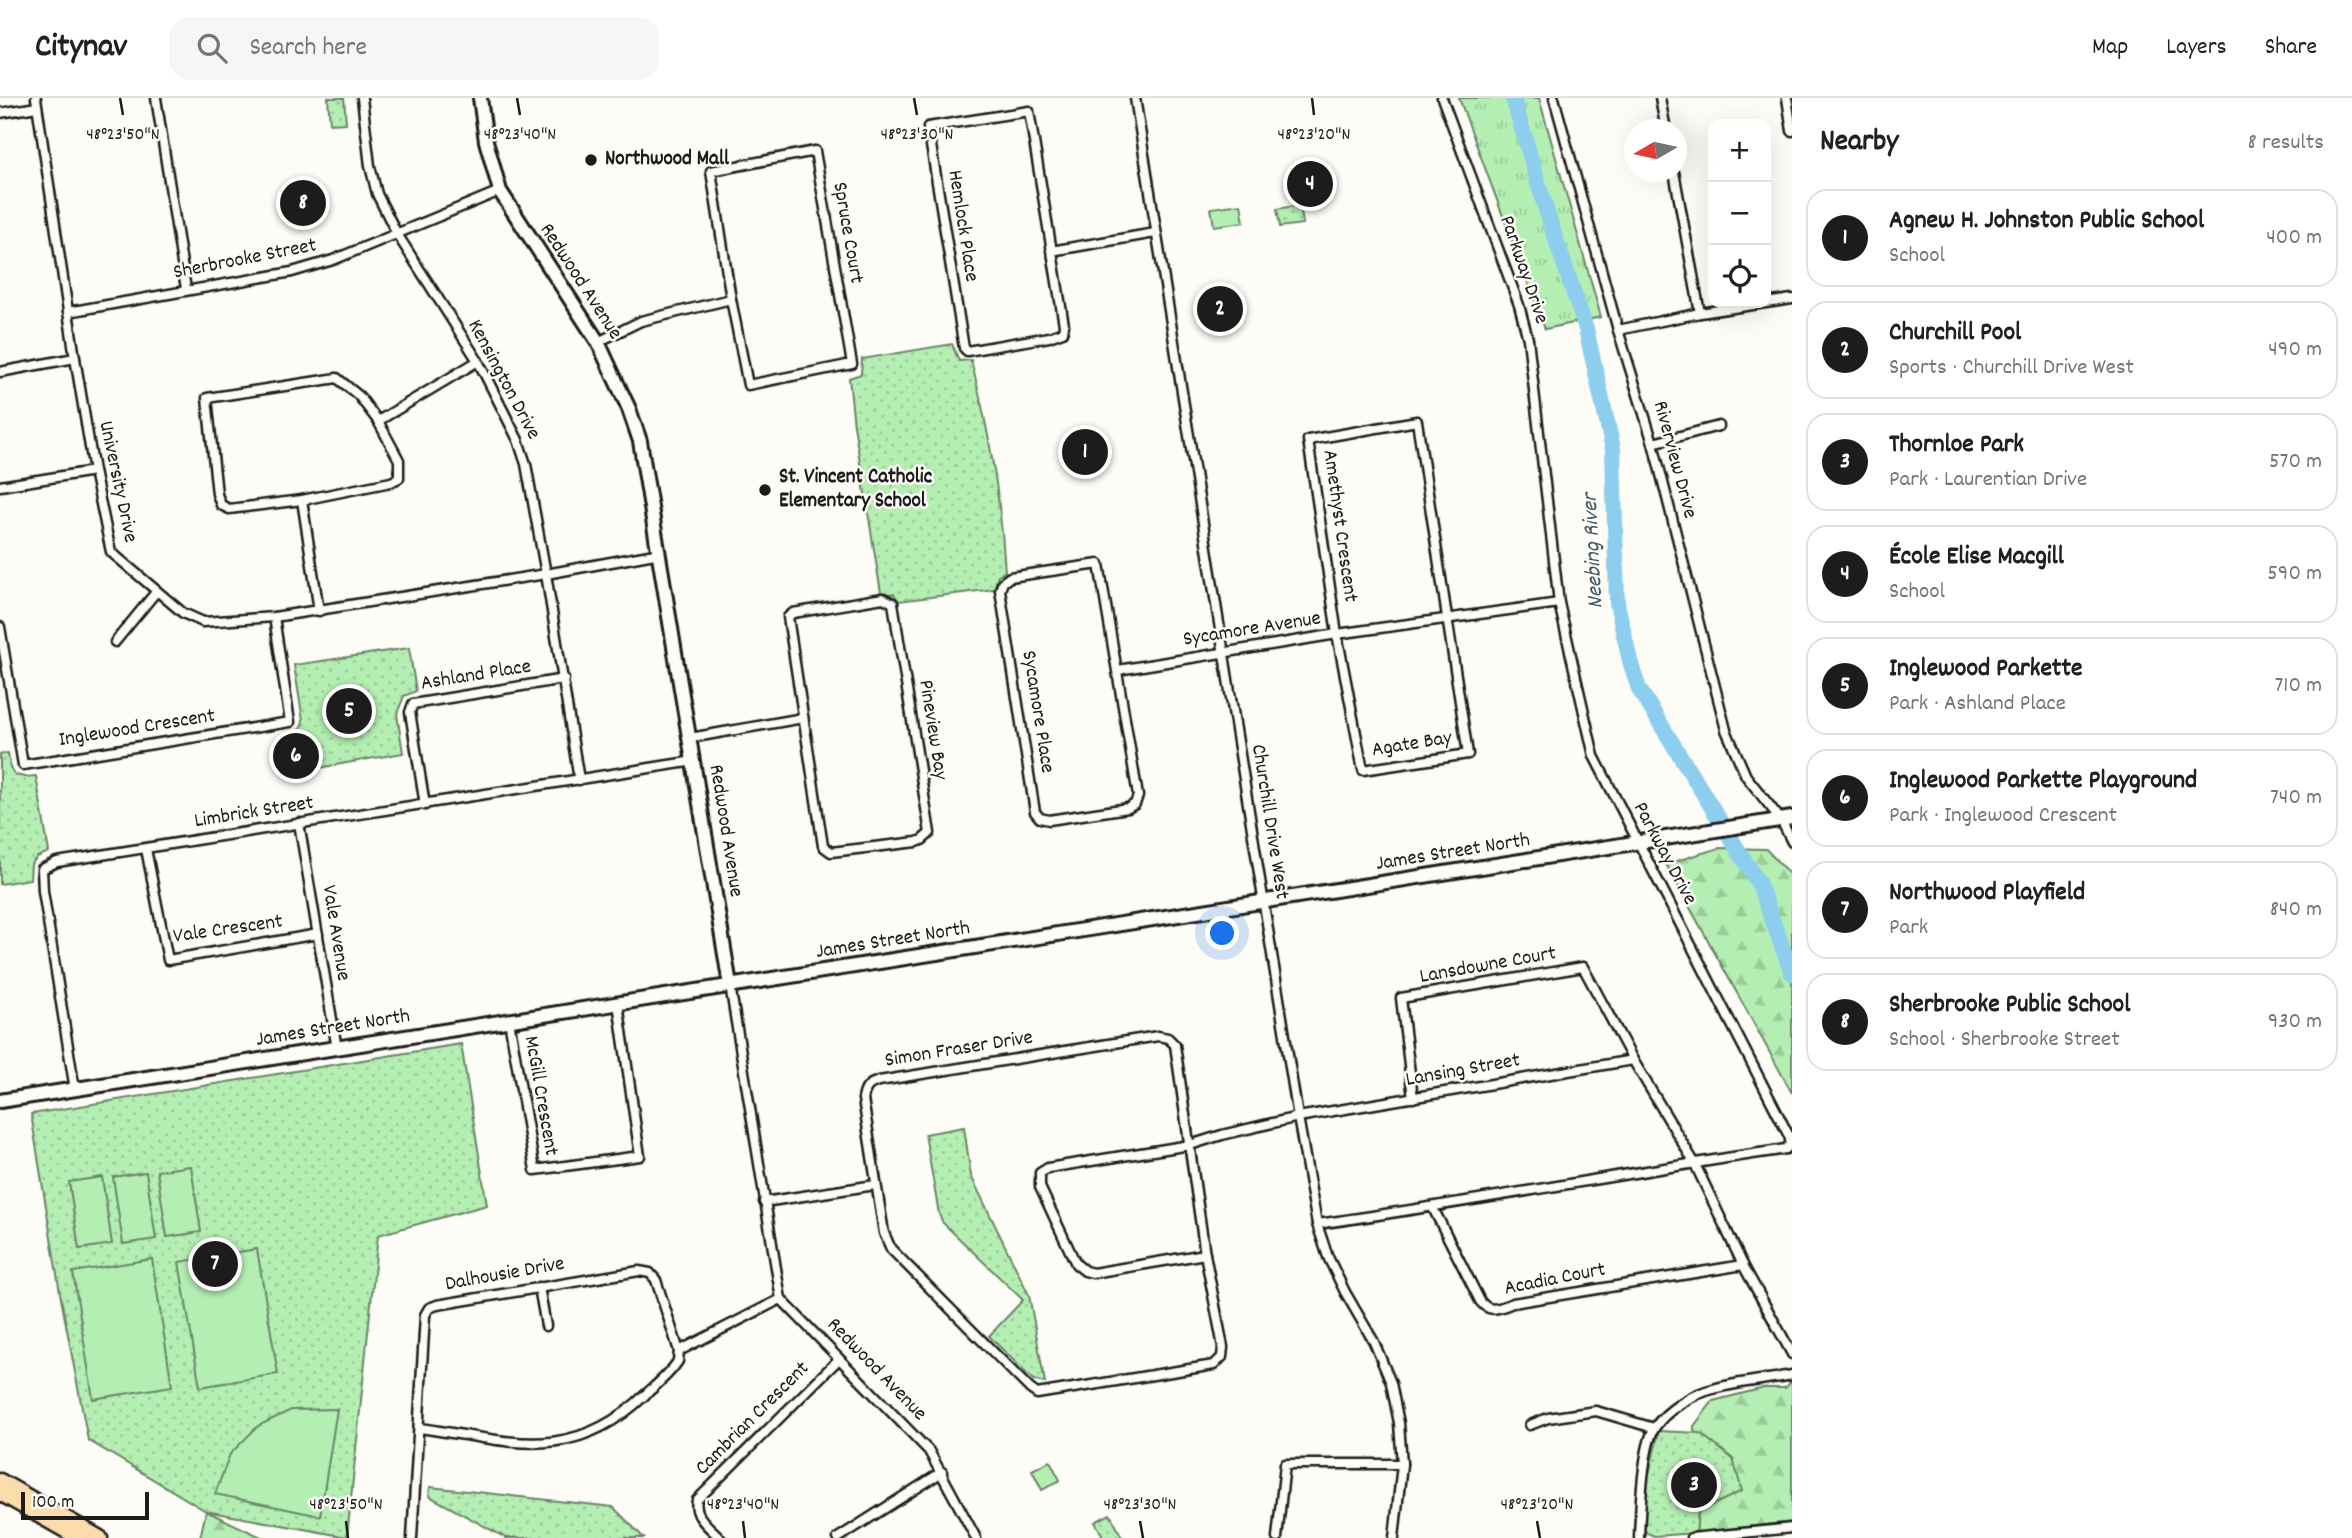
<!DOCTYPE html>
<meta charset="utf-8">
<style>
:root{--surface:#fff;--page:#f6f6f6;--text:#202124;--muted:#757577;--line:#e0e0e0;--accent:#1c1c1c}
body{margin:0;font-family:Dekko,sans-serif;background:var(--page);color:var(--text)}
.controls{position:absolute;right:21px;top:21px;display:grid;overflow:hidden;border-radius:14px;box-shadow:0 7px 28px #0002}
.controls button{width:63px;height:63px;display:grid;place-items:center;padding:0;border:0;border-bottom:2px solid var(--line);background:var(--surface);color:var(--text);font:35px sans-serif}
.compass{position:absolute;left:1624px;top:21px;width:63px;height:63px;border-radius:50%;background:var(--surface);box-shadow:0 7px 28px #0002;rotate:261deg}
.scale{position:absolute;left:21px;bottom:18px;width:128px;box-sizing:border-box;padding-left:7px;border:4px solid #1c1c1c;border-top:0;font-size:19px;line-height:24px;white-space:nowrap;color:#1c1c1c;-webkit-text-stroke:5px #fdfcf7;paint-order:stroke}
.you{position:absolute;left:1223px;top:836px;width:24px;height:24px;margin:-18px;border:5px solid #fff;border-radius:50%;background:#1a73e8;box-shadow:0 0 0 10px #1a73e833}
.badge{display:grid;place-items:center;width:46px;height:46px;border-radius:50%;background:var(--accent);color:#fff;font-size:23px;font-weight:700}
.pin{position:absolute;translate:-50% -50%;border:4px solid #fff;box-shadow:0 2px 7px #0006}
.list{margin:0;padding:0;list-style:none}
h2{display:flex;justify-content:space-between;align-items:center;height:91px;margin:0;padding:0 28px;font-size:30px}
h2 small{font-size:23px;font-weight:400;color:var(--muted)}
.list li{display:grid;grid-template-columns:46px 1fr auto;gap:21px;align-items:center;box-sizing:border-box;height:98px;margin:0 14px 14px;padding:0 14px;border:2px solid var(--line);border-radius:21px}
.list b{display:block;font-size:26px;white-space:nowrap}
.list p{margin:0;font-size:23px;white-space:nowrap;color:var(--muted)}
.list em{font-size:23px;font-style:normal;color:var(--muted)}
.icon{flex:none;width:38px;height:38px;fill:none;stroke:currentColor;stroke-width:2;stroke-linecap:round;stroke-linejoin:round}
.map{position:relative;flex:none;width:1792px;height:1440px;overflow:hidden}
header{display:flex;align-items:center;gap:42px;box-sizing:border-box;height:98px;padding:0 35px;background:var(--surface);border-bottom:2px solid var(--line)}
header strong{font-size:33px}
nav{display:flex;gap:38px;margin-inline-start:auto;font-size:24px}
.search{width:490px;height:63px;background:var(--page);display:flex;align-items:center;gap:18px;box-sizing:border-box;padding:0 24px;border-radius:21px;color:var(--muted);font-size:26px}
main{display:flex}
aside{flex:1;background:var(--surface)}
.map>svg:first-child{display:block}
.grass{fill:url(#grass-tufts);stroke:#688567;stroke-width:2}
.forest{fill:url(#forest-firs);stroke:#688567;stroke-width:2}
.park{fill:url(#park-dots);stroke:#688567;stroke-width:2}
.garden{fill:#b4eeb2;stroke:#688567;stroke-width:2}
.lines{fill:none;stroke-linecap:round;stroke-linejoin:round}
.river{stroke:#8dcdee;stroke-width:16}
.street-casing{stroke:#1c1c1c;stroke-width:13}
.secondary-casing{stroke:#1c1c1c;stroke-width:18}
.highway-casing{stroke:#1c1c1c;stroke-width:19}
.street{stroke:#fdfcf7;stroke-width:8}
.secondary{stroke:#fdfcf7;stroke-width:12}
.highway{stroke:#fcdcac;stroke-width:14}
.ticks{fill:none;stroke:#1c1c1c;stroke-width:2.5}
.poi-dot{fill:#1c1c1c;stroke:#fdfcf7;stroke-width:2.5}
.labels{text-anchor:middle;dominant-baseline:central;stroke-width:5;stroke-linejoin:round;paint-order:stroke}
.poi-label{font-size:21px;font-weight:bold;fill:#1c1c1c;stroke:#fdfcf7;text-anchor:start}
.street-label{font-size:21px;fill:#1c1c1c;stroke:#fdfcf7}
.water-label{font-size:23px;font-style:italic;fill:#445a66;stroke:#fdfcf7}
.ticks-label{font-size:18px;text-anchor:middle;fill:#1c1c1c;stroke:#fdfcf7;stroke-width:5;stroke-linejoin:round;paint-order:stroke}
</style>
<header>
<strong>Citynav</strong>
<div class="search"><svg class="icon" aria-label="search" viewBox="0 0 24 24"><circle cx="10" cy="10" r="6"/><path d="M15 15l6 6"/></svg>Search here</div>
<nav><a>Map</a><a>Layers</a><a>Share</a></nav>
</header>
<main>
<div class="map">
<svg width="1792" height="1440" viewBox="0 0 1792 1440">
<defs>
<pattern id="grass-tufts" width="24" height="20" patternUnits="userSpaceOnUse" patternTransform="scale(1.75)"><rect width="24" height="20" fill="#b4eeb2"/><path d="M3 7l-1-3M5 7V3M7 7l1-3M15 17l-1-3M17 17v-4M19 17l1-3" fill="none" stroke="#9acc98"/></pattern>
<pattern id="forest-firs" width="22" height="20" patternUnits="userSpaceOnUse" patternTransform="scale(1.75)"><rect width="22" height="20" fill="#b4eeb2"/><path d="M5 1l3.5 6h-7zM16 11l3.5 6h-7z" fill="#9acc98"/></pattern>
<pattern id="park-dots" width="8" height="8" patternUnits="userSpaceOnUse" patternTransform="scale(1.75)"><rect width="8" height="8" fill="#b4eeb2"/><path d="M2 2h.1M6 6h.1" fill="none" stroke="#9acc98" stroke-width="1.8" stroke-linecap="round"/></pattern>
</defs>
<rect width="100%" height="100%" fill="#fdfcf7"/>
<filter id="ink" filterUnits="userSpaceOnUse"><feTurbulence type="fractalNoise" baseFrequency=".0143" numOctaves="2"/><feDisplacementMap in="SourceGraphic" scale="14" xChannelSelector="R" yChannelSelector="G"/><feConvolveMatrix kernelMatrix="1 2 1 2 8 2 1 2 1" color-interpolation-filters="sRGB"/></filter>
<g filter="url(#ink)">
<path class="grass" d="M1459,0H1539L1601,219L1545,231Z"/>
<g class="forest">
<path d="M1719,750L1766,751L1792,779V995L1666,766Z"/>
<path d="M1792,1283V1424L1696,1435L1698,1414L1694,1328L1713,1303L1764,1290H1785Z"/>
<path d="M206,1413L263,1440H200Z"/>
</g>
<g class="park">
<path d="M328,0H344L346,25L330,26Z"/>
<path d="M1300,107L1303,126L1280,129L1277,111Z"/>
<path d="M952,246L959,263L971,262C989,331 1001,402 1005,474L998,477L994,491L899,503L894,496L881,495L854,327L849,280L861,276L862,261Z"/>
<path d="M409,550L416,593L404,598L397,616L403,655L290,675L284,637L297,635L302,627L303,622L294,567Z"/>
<path d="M8,655L10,669L15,677L25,679L36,678L49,754L37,759L31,766L30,781L0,786V656Z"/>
<path d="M461,946L487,1107L378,1137L347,1439L206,1413L88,1342L60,1195L31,1016Z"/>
<path d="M964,1029L971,1078L1029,1197L1045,1285L1033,1282L989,1238L1023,1202L943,1125L939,1116L925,1036Z"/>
<path d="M1659,1333L1700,1335L1733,1361L1742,1393L1698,1414L1696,1435L1654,1438L1647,1435L1644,1431L1648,1380Z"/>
<path d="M430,1389L613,1409L644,1440H506L429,1398Z"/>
<path d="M1110,1416L1122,1439L1121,1440H1104L1095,1424Z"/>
</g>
<g class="garden">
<path d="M1241,106L1244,124L1214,128L1211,110Z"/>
<path d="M191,1068L201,1134L167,1139L157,1073Z"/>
<path d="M146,1074L156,1141L123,1146L113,1079Z"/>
<path d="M102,1079L112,1146L79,1151L69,1084Z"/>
<path d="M257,1151L278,1276L200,1289L179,1164Z"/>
<path d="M152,1161L172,1288L93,1301L73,1174Z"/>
<path d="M337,1311L320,1418L215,1396L230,1356L258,1328L291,1312Z"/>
<path d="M1050,1363L1060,1382L1042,1392L1032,1372Z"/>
</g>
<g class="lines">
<path class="river" d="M1513,0L1547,115L1586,231L1613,351L1617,505L1630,563L1639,591L1759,786L1792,875"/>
<defs>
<g id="street">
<path d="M36,0L75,260L94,373L111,454L183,515L203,524L274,519L546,476L660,455"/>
<path d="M156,0L186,191"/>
<path d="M362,0L370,68L377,96L397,136L478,263L518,342L526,366L546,476L579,682"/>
<path d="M1135,0L1298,1019L1317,1126L1328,1159L1345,1194L1374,1244L1391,1285L1399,1325L1402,1366L1394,1440"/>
<path d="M1554,0L1618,232L1653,345L1726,632L1746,678L1781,722L1792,744"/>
<path d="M1660,0L1666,32"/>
<path d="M1787,0L1792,33"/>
<path d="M1029,13L1064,227L1063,234L1049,239L967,253L964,250L928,29Z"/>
<path d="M0,15L37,9"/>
<path d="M815,53L852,266L748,287L731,201L711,73Z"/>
<path d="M1674,74L1700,215"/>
<path d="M1051,153L1155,135"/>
<path d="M68,214L292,174L333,162L500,93"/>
<path d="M1618,232L1700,215L1792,201"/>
<path d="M598,244L641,223L731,201"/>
<path d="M0,274L75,260"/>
<path d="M337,280L359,298L378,323L399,362V380L391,384L302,402L229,411L221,407L217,396L207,300Z"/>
<path d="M378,323L478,263"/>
<path d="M1417,323L1468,656L1363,672L1337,536L1308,342Z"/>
<path d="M1653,345L1719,328"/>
<path d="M0,388L94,373"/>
<path d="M302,402L319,513"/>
<path d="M1099,466L1138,698L1135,706L1128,710L1049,722L1040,720L1035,714L1000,492L1003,484L1010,479Z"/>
<path d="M883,500L893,505L894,511L930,735L922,742L917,744L831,754L823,748L788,519L793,515Z"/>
<path d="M0,529L23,667L290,624L274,519"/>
<path d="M115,544L156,494"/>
<path d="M1118,572L1337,536L1559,505"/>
<path d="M690,640L803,620"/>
<path d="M425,707L410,614L413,606L564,581"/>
<path d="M299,725L337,951"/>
<path d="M146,751L168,862L318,836"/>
<path d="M730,887L781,1201L929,1353L976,1440"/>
<path d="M509,922L535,1072L640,1058L618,905"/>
<path d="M1158,938L1168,940L1175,947L1205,1156L1223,1249L1222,1259L1214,1267L1037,1296L1030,1291L891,1151L884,1135L863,1001C865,990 868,986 879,983Z"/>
<path d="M75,992L43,793L42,771L57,764L694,663"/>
<path d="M1413,1000L1401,900L1583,869L1633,962L1694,1064L1743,1167L1792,1256"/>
<path d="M764,1104L875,1087"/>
<path d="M1433,1110L1480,1203C1490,1216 1499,1210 1513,1205L1743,1167"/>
<path d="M1317,1126C1474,1104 1629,1074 1786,1051L1790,1046V1040L1594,658L1559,505L1528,241L1519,207L1442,0"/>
<path d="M1205,1156L1093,1175L1085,1173L1076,1166L1040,1089V1075L1048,1070L1190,1047L1222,1037L1298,1019L1633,962"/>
<path d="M539,1189L546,1228"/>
<path d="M679,1253L781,1201"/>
<path d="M1530,1327L1548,1320L1596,1313L1654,1330"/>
<path d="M412,1440L425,1217L429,1210L437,1207L639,1173L650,1175L656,1182L679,1253L678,1263C670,1276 656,1287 645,1297C571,1368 509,1342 419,1330"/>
<path d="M720,1440C710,1429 693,1419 697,1402L839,1261"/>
<path d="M838,1440L942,1374"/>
<path d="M1277,1440L1285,1366H1402"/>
<path d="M1639,1440C1640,1415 1642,1349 1655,1329C1667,1312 1692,1296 1713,1291C1738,1284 1766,1282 1792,1277"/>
<path d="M1691,1440L1792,1430"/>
</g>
<g id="secondary">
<path d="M480,0L486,43L500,93L598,244L629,311L640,343L730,887"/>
<path d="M0,1003L1792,720"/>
</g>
<g id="highway">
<path d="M0,1383L100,1440"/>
<path d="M0,1395L79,1440"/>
</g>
</defs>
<use href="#street" class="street-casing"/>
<use href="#secondary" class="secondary-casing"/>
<use href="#highway" class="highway-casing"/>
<use href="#street" class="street"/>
<use href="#secondary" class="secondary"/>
<use href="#highway" class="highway"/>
</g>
</g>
<path class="ticks" d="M120,0L123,17M517,0L520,17M914,0L917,17M1312,0L1314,17M346,1423L348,1440M743,1423L745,1440M1140,1423L1143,1440M1537,1423L1540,1440"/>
<g class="poi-dot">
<circle cx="591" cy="62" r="7"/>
<circle cx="765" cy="392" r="7"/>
</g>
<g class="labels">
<g class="poi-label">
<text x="605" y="62">Northwood Mall</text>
<text x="779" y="380">St. Vincent Catholic<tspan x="779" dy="24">Elementary School</tspan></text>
</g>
<g class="street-label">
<text transform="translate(962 128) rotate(81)">Hemlock Place</text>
<text transform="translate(847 135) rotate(80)">Spruce Court</text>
<text transform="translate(245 162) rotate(-11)">Sherbrooke Street</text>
<text transform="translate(1523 172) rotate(71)">Parkway Drive</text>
<text transform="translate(580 184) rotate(57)">Redwood Avenue</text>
<text transform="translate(503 282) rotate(62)">Kensington Drive</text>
<text transform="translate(1674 362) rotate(75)">Riverview Drive</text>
<text transform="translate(117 384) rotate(78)">University Drive</text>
<text transform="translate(1339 428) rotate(82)">Amethyst Crescent</text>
<text transform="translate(1252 532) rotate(-9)">Sycamore Avenue</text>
<text transform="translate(476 578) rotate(-9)">Ashland Place</text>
<text transform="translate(1037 614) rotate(81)">Sycamore Place</text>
<text transform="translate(137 631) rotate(-9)">Inglewood Crescent</text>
<text transform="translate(932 632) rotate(81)">Pineview Bay</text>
<text transform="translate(1412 647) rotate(-9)">Agate Bay</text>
<text transform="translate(254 715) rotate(-9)">Limbrick Street</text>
<text transform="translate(1269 724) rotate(81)">Churchill Drive West</text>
<text transform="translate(725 733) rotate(81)">Redwood Avenue</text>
<text transform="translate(1453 755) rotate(-9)">James Street North</text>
<text transform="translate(1664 756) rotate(62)">Parkway Drive</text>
<text transform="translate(228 832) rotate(-8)">Vale Crescent</text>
<text transform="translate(335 835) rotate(81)">Vale Avenue</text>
<text transform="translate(893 843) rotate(-9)">James Street North</text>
<text transform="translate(1488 868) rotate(-10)">Lansdowne Court</text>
<text transform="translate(333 931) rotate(-9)">James Street North</text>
<text transform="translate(959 952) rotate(-9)">Simon Fraser Drive</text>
<text transform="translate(1463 973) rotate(-10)">Lansing Street</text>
<text transform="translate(540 998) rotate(80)">McGill Crescent</text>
<text transform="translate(505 1177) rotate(-10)">Dalhousie Drive</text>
<text transform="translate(1555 1182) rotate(-11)">Acadia Court</text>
<text transform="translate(876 1272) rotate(46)">Redwood Avenue</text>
<text transform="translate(753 1321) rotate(-45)">Cambrian Crescent</text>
</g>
<g class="water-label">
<text transform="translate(1594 453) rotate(-93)">Neebing River</text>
</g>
</g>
<g class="ticks-label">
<text x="123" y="41">48°23'50"N</text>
<text x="520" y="41">48°23'40"N</text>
<text x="917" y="41">48°23'30"N</text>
<text x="1314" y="41">48°23'20"N</text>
<text x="346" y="1411">48°23'50"N</text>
<text x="743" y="1411">48°23'40"N</text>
<text x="1140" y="1411">48°23'30"N</text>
<text x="1537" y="1411">48°23'20"N</text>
</g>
</svg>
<div class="controls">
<button>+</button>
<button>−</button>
<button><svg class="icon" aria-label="locate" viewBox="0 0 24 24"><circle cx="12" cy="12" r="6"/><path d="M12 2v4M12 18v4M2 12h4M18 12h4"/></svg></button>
</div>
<svg class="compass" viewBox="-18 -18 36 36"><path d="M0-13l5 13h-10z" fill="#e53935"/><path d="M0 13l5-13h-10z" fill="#757577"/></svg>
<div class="scale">100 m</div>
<div class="you"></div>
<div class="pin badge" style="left:1085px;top:354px">1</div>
<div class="pin badge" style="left:1220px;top:211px">2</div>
<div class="pin badge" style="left:1694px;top:1387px">3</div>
<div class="pin badge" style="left:1310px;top:86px">4</div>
<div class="pin badge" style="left:349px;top:613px">5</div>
<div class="pin badge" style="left:296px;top:658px">6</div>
<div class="pin badge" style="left:215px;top:1166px">7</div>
<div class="pin badge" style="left:303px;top:105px">8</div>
</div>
<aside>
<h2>Nearby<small>8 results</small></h2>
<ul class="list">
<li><span class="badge">1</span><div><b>Agnew H. Johnston Public School</b><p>School</p></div><em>400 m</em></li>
<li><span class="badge">2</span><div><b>Churchill Pool</b><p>Sports · Churchill Drive West</p></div><em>490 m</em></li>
<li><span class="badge">3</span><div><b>Thornloe Park</b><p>Park · Laurentian Drive</p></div><em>570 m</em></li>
<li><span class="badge">4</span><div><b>École Elise Macgill</b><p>School</p></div><em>590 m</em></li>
<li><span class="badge">5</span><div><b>Inglewood Parkette</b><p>Park · Ashland Place</p></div><em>710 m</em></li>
<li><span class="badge">6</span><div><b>Inglewood Parkette Playground</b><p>Park · Inglewood Crescent</p></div><em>740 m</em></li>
<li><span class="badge">7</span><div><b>Northwood Playfield</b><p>Park</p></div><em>840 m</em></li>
<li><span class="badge">8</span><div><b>Sherbrooke Public School</b><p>School · Sherbrooke Street</p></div><em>930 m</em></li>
</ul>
</aside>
</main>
